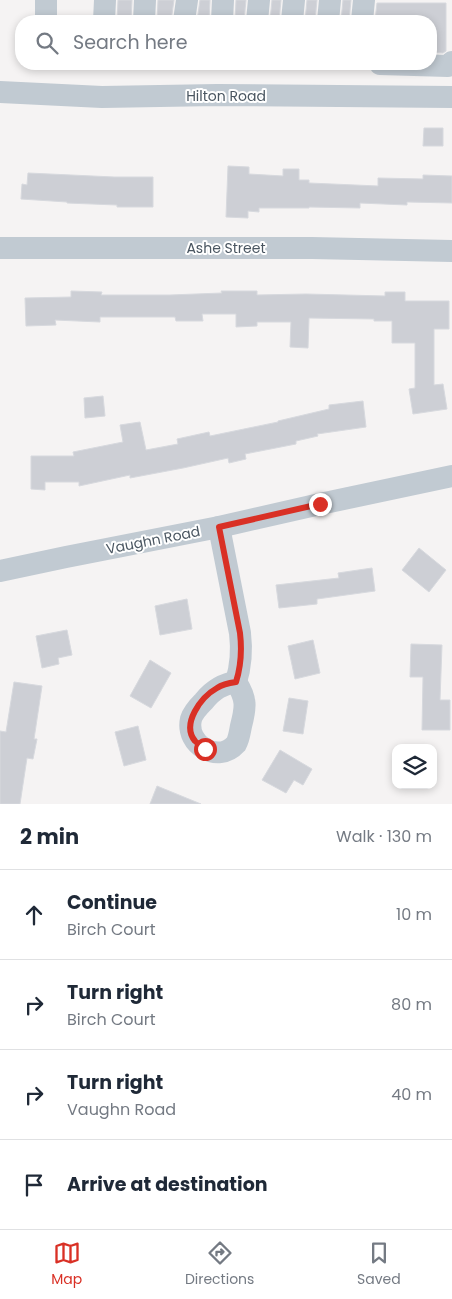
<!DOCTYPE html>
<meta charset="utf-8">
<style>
:root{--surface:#fff;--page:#f2f2f3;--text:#1f2937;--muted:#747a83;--line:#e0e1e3;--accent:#d93025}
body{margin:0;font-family:Poppins,sans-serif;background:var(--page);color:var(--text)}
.controls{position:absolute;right:15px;bottom:15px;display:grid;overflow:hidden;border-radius:10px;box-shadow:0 2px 8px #0003}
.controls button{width:45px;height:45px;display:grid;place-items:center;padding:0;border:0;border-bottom:1px solid var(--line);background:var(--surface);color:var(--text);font:25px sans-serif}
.stop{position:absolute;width:15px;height:15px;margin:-11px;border:4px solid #d93025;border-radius:50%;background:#fff}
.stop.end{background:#d93025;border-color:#fff;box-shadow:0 1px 5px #0008}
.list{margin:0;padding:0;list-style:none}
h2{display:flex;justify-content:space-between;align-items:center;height:65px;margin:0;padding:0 20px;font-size:21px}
h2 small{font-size:16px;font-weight:400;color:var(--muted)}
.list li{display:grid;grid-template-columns:32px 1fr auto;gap:15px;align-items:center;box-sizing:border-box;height:90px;padding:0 20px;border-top:1px solid var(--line)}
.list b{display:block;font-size:19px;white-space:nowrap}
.list p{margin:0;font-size:16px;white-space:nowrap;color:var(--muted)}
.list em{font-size:16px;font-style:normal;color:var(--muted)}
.icon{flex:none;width:28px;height:28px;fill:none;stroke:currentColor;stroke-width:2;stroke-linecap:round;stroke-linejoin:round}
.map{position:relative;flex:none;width:452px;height:804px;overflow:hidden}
.search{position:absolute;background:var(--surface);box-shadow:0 2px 8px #0003;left:15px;right:15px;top:15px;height:55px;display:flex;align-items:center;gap:12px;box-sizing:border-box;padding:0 18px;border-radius:20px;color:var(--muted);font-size:19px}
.sheet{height:425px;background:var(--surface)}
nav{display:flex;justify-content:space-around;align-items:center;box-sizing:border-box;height:70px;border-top:1px solid var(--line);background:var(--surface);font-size:14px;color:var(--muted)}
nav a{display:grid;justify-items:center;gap:2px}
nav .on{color:var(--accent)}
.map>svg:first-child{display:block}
.building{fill:#cdcfd5;stroke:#d7d9de}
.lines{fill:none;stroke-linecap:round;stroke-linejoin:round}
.minor{stroke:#c1cad2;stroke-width:22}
.route{stroke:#d93025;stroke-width:6}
.labels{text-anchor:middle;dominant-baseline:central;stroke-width:4;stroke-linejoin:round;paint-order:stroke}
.street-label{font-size:14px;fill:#4a5661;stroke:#fff}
</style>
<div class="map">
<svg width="452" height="804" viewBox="0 0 452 804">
<rect width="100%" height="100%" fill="#f5f3f3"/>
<g class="building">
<path d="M118,0H132L131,21H117Z"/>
<path d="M158,0H174L171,21H157Z"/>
<path d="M200,0H210L209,21H197Z"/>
<path d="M236,0H246L244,21H235Z"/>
<path d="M272,0H281L279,21H270Z"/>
<path d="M307,0H317L315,21H305Z"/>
<path d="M343,0H351L349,21H341Z"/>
<path d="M377,3H446V51L443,53L431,52V21H375Z"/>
<path d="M424,128H443V146H423Z"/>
<path d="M228,166L249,167V174L283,176V169H299V180H309V183L378,186V178L423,179V175L452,176V203L407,202V205L360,203V208L309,207V208H259V212L248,211V218L226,217Z"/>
<path d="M28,173L114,177H153V207H117V205L67,203V202L21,199L22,184L27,185Z"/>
<path d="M71,291L102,292L101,295H170L222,293L221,291H257V295L306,294L385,296V292H405V301H449V329H434V385L443,384L447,409L413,414L409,389L415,388V343H392V321H374V319L309,318L308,348L290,347L291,322H257V326L236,327V314H202L203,321H176L175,317H100V322L55,320L56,325L26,326L25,298L71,297Z"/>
<path d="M103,396L105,416L85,418L84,398Z"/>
<path d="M363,401L366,427L317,434L318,436L296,441V444L245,454L246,459L229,463L228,458L183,468L130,478V475L79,486V482H45V490L31,489V456H74L73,452L123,442L120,425L140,422L146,450L178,444L177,439L209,432L210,436L278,422V421L329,409V405Z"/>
<path d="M419,548L446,570L429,592L402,570Z"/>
<path d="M372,568L375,591L317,599V604L279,608L276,585L339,578L338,573Z"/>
<path d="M187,599L192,629L160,635L155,606Z"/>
<path d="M67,630L72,655L58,658L59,664L42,668L36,636Z"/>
<path d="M313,640L320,673L295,679L288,646Z"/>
<path d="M411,644L442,645L440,700H450V730H422L423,677H410Z"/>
<path d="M150,660L171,673L151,708L130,696Z"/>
<path d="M14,682L42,686L34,739H37L33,759L27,758L20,804H0V731L6,732Z"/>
<path d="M289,698L308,701L303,734L283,731Z"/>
<path d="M138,726L146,760L124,766L115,732Z"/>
<path d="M280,750L312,769L303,785L294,780L286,793L262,780Z"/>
<path d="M157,786L201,804H150Z"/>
</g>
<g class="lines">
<g class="minor">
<path d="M46,21V0"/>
<path d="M104,21L105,0"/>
<path d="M144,21L145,0"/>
<path d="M184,21L187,0"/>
<path d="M222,21L223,0"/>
<path d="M257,21L259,0"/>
<path d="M292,21L294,0"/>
<path d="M328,21L330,0"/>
<path d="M362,21L364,0"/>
<path d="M380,64L448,66L452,62"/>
<path d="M0,92L102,97L217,95L452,97"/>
<path d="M0,248H312L452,251"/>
<path d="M219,527L240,633C242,650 241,666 236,682"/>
<path d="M0,571L66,557L219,527L320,504L452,476"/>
<path d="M236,682C247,699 246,707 241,726C240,731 239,739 236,744C218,764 185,745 191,719C193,712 199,706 204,701C213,690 222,684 236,682Z"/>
</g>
</g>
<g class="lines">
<path class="route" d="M205,749C202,747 198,744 195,741C181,724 201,697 217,688C223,684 229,683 236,682C241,666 242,650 240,633L219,527L320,504"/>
</g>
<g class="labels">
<g class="street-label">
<text x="226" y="96">Hilton Road</text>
<text x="226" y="248">Ashe Street</text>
<text transform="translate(153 540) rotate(-11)">Vaughn Road</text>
</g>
</g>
</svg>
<div class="controls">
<button><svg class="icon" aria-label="layers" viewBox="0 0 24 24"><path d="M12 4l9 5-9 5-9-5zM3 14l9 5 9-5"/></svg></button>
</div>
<div class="stop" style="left:205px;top:749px"></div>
<div class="stop end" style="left:320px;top:504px"></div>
<div class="search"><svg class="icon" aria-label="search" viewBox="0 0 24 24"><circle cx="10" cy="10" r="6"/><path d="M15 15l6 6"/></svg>Search here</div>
</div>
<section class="sheet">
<h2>2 min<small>Walk · 130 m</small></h2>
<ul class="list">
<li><svg class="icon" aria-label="ahead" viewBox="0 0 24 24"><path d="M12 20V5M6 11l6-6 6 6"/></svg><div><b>Continue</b><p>Birch Court</p></div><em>10 m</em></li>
<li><svg class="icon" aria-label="right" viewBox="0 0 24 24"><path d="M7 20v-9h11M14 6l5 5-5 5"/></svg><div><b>Turn right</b><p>Birch Court</p></div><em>80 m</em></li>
<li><svg class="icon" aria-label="right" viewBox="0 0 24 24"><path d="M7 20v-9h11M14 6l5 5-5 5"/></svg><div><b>Turn right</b><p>Vaughn Road</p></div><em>40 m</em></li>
<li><svg class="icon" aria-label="arrive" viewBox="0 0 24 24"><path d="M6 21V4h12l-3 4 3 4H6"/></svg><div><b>Arrive at destination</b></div></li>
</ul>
</section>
<nav>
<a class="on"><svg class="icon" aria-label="map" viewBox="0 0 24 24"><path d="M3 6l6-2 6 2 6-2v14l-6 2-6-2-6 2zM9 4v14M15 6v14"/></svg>Map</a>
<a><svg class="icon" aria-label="directions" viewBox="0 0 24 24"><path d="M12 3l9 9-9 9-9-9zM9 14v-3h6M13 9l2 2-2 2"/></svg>Directions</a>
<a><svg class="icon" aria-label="saved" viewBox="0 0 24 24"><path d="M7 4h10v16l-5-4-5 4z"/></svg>Saved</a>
</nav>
